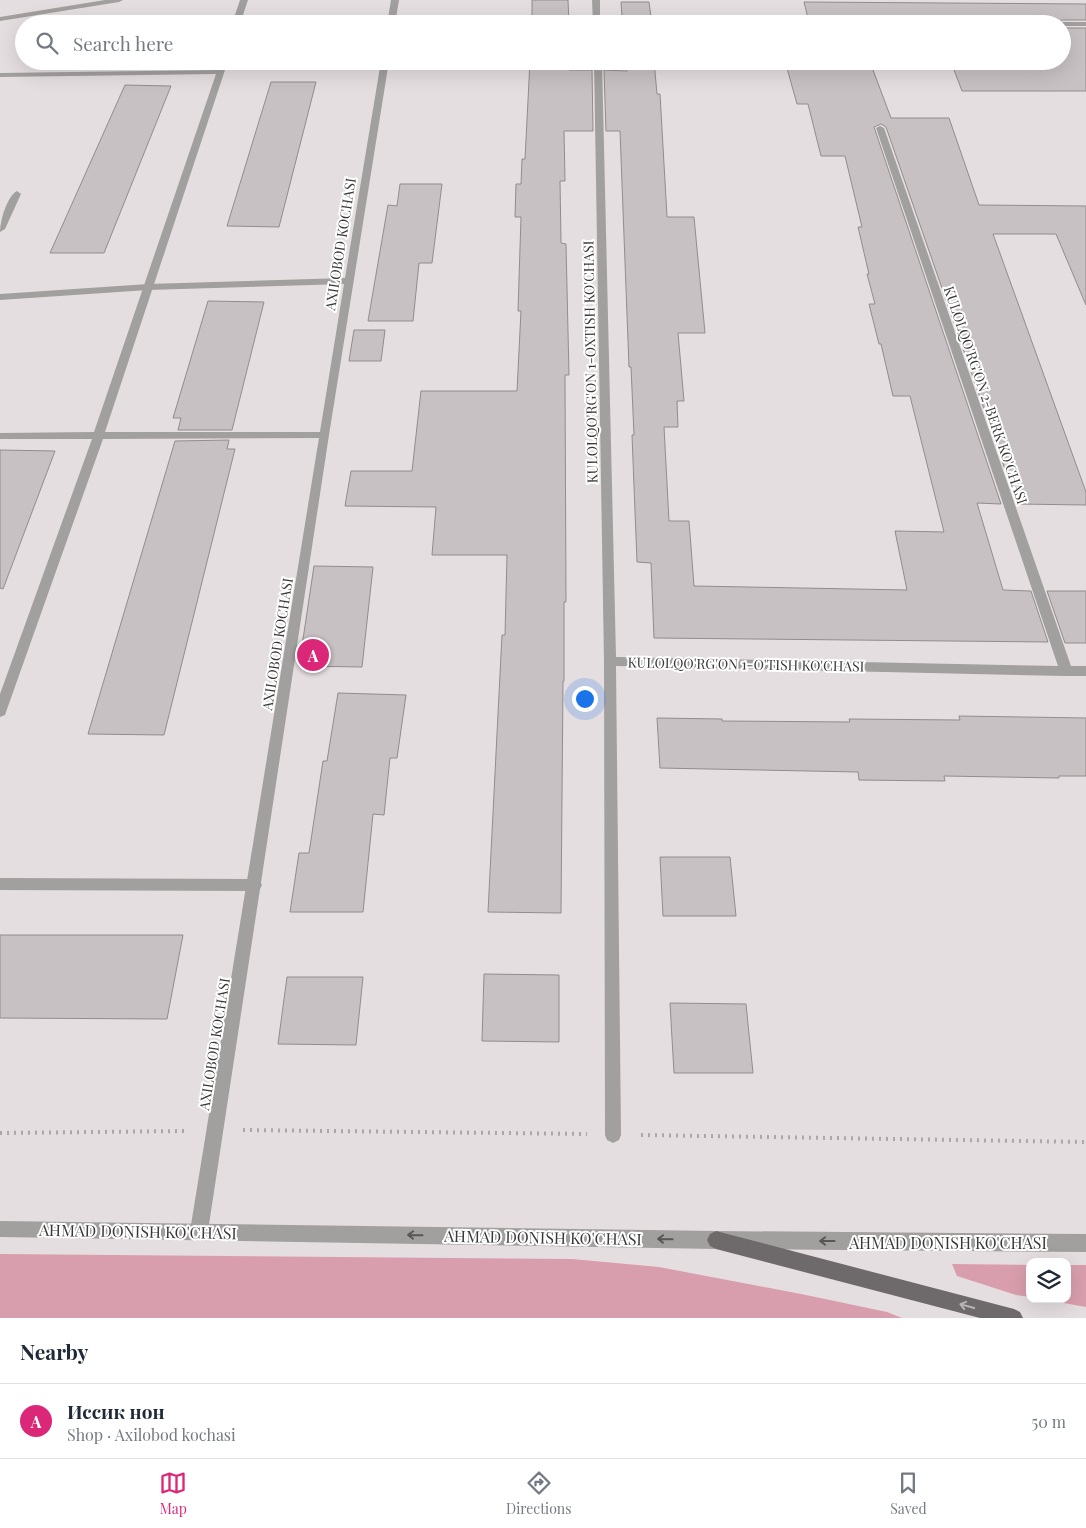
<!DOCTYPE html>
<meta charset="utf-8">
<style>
:root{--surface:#fff;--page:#f2f2f3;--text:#1f2937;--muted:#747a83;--line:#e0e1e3;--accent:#db2777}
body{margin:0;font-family:"Playfair Display",serif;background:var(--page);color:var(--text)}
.controls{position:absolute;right:15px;bottom:15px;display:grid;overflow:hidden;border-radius:10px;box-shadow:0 5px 20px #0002}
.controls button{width:45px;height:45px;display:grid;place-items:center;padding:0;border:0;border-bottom:1px solid var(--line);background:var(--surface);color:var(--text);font:25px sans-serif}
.you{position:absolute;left:584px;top:698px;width:18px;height:18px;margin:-12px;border:4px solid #fff;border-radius:50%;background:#1a73e8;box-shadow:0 0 0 8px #1a73e833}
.badge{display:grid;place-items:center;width:32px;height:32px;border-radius:50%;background:var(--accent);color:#fff;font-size:16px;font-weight:700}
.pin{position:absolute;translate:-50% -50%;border:2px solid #fff;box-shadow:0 1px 5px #0006}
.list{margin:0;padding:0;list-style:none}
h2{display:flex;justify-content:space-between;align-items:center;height:65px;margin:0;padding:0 20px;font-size:21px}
h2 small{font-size:16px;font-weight:400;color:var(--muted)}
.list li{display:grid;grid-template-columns:32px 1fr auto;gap:15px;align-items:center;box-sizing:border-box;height:75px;padding:0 20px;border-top:1px solid var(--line)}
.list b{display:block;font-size:19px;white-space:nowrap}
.list p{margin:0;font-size:16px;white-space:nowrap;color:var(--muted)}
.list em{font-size:16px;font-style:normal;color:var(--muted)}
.icon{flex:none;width:28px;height:28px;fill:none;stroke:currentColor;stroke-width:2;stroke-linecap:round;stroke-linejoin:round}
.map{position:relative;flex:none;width:1086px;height:1318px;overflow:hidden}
.search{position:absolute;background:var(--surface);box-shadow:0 5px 20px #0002;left:15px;right:15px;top:15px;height:55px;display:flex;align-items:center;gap:12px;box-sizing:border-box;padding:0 18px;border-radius:28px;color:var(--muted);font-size:19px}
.sheet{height:140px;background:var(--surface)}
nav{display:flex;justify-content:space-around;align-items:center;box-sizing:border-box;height:70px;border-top:1px solid var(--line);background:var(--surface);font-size:14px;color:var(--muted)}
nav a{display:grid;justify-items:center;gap:2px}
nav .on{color:var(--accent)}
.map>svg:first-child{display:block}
.green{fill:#d99ead}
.building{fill:#c8c1c3;stroke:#928c8d}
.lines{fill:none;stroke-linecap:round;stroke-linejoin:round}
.path{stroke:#aca6a8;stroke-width:4;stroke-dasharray:2 5;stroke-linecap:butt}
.service{fill:#a29f9f;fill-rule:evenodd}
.minor{fill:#a29f9f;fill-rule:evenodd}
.tertiary{fill:#a29f9f;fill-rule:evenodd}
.primary{fill:#6e696a;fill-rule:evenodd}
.oneway{stroke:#585656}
.oneway2{stroke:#b6b4b4}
.labels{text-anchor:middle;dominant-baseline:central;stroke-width:4;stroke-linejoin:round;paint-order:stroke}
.street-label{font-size:14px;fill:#393737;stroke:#fff}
.near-street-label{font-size:16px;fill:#393737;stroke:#fff}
</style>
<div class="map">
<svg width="1086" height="1318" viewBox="0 0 1086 1318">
<rect width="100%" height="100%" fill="#e5dee0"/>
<g class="green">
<path d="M0,1254L572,1259L659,1267L801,1294L887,1312L902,1318H0Z"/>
<path d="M952,1264L1030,1265V1297L1016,1295L957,1276Z"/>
<path d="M1067,1265H1086V1307L1042,1299H1067Z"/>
</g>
<g class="building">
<path d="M532,0H568L569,24H532Z"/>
<path d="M621,2H649L651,17L622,16Z"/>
<path d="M804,2L1086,4V20H1062L1056,24L1050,20L808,18Z"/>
<path d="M1062,28H1086V91H962L951,62H870L891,118H949L979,205L1086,206V305L1056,234H993L1086,492V505L1017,504L886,127L881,124L874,127L1001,504L977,503L1003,590L1031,591L1048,642L654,638L651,563L637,562L632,435H634L631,367H629L620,131H606L604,70L627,71L626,61H654L657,94H660L667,217H694L705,333H678L684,401H677L678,427H664L669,521H689L694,586L907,590L895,531L944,532L910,396H893L881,344H879L869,304H875L867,274H869L858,227H862L845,156H821L808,104H797L785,61H1062Z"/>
<path d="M530,61H569V70H592L593,131H564L565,181H560L561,243L566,244L569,375H565L566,602H564V681H563L561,913L488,912L502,635H505L507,555H432L436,507L345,506L351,471H412L421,391H517L521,311H518L521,217H515L516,184H521L522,159H525Z"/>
<path d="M271,82H316L279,227L227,226Z"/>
<path d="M125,85L171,86L104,253H50Z"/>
<path d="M400,184H442L432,263H419L413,321H368L388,205L397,206Z"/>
<path d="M208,301L264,302L232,430H178L181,418H173Z"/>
<path d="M354,330H385L381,361H349Z"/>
<path d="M229,440L227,449H235L164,735L88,734L175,441Z"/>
<path d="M0,450L55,451L3,589L0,588Z"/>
<path d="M314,566L373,567L362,667L299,666Z"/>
<path d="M1047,591H1086V643H1065Z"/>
<path d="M338,693L406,695L397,758H390L384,815L373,814L363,912H290L299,853H309L323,761H327Z"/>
<path d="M959,716L1086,718V776H1059V778L944,776L945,781L859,780L858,772L660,768L657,718L722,719V721L850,722L849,719L960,720Z"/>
<path d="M660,857H730L736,916H663Z"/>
<path d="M0,935H183L167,1019L0,1018Z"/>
<path d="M484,974L559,975V1042L482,1041Z"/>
<path d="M287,977H363L356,1045L278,1044Z"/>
<path d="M670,1003L746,1004L753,1073H674Z"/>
</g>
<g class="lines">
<g class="path">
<path d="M243,1130L587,1134"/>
<path d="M0,1133L187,1131"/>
<path d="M641,1135L1086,1142"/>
</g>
<g class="service">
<path d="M105,0H123L119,2L0,21V17Z"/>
<path d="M240,0H248L240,24H232Z"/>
<path d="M220,61H228L105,432H324L329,435L324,438L103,439L6,712L5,715L0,717V694L92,439H0V433L94,432L216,74L0,77V73L217,70Z"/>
<path d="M17,191L21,194L5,229L0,232C0,221 7,196 17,191Z"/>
<path d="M0,878L255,879L260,881L262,885L260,889L255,891L0,890Z"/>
</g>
<g class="minor">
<path d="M391,0H399L395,24H387Z"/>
<path d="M592,0H600V18L1050,22L1054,24H593Z"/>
<path d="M1062,22H1086V26H1062V24H1058Z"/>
<path d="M381,61H389L329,435L208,1231L205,1237L199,1239L193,1237L190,1231L344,284L148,290L0,300V294L148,284L345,278Z"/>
<path d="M594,61H602L616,657L1058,666L876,128L880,126L884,128L1071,666H1086V676H1066L616,666L621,1135L619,1140L613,1143L607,1140L605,1135L604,661Z"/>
</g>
<path class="tertiary" d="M0,1221L716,1231L1086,1234V1252L716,1249L0,1237Z"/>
<path class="primary" d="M716,1231L1014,1309L1020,1312L1023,1318H980L716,1249L710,1246L707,1240L710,1234Z"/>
</g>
<defs><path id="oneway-shaft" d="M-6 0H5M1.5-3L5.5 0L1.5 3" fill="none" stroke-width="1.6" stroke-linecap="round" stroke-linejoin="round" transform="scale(1.25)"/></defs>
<g class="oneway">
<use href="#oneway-shaft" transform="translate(415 1235) rotate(-179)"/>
<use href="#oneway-shaft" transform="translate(665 1239) rotate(-179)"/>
<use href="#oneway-shaft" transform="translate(827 1241) rotate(-180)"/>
</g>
<use class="oneway2" href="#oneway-shaft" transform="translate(967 1306) rotate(-165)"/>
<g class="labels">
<g class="street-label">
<text transform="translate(340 244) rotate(-81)">AXILOBOD KOCHASI</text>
<text transform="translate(590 362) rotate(-91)">KULOLQO'RG'ON 1-OXTISH KO'CHASI</text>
<text transform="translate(986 395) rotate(71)">KULOLQO'RG'ON 2-BERK KO'CHASI</text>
<text transform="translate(277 644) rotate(-81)">AXILOBOD KOCHASI</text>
<text transform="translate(746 664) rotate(1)">KULOLQO'RG'ON 1-O'TISH KO'CHASI</text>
<text transform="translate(214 1044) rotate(-81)">AXILOBOD KOCHASI</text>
</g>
<g class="near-street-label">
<text transform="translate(138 1231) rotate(1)">AHMAD DONISH KO'CHASI</text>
<text transform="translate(543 1237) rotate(1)">AHMAD DONISH KO'CHASI</text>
<text x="948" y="1242">AHMAD DONISH KO'CHASI</text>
</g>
</g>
</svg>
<div class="controls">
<button><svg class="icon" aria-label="layers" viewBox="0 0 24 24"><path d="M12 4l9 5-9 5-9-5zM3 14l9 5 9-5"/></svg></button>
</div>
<div class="you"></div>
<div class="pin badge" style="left:313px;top:655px">A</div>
<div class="search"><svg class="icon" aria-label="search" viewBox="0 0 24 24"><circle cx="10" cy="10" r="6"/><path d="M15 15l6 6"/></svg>Search here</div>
</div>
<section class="sheet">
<h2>Nearby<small></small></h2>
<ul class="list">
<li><span class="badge">A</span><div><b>Иссик нон</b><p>Shop · Axilobod kochasi</p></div><em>50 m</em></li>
</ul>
</section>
<nav>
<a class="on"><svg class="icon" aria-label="map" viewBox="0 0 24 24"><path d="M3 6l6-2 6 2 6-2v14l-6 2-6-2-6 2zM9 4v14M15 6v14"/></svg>Map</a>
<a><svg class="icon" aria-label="directions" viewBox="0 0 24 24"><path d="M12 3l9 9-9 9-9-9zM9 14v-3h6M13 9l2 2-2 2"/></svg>Directions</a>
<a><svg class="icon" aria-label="saved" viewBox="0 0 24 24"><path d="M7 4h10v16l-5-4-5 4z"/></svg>Saved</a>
</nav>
